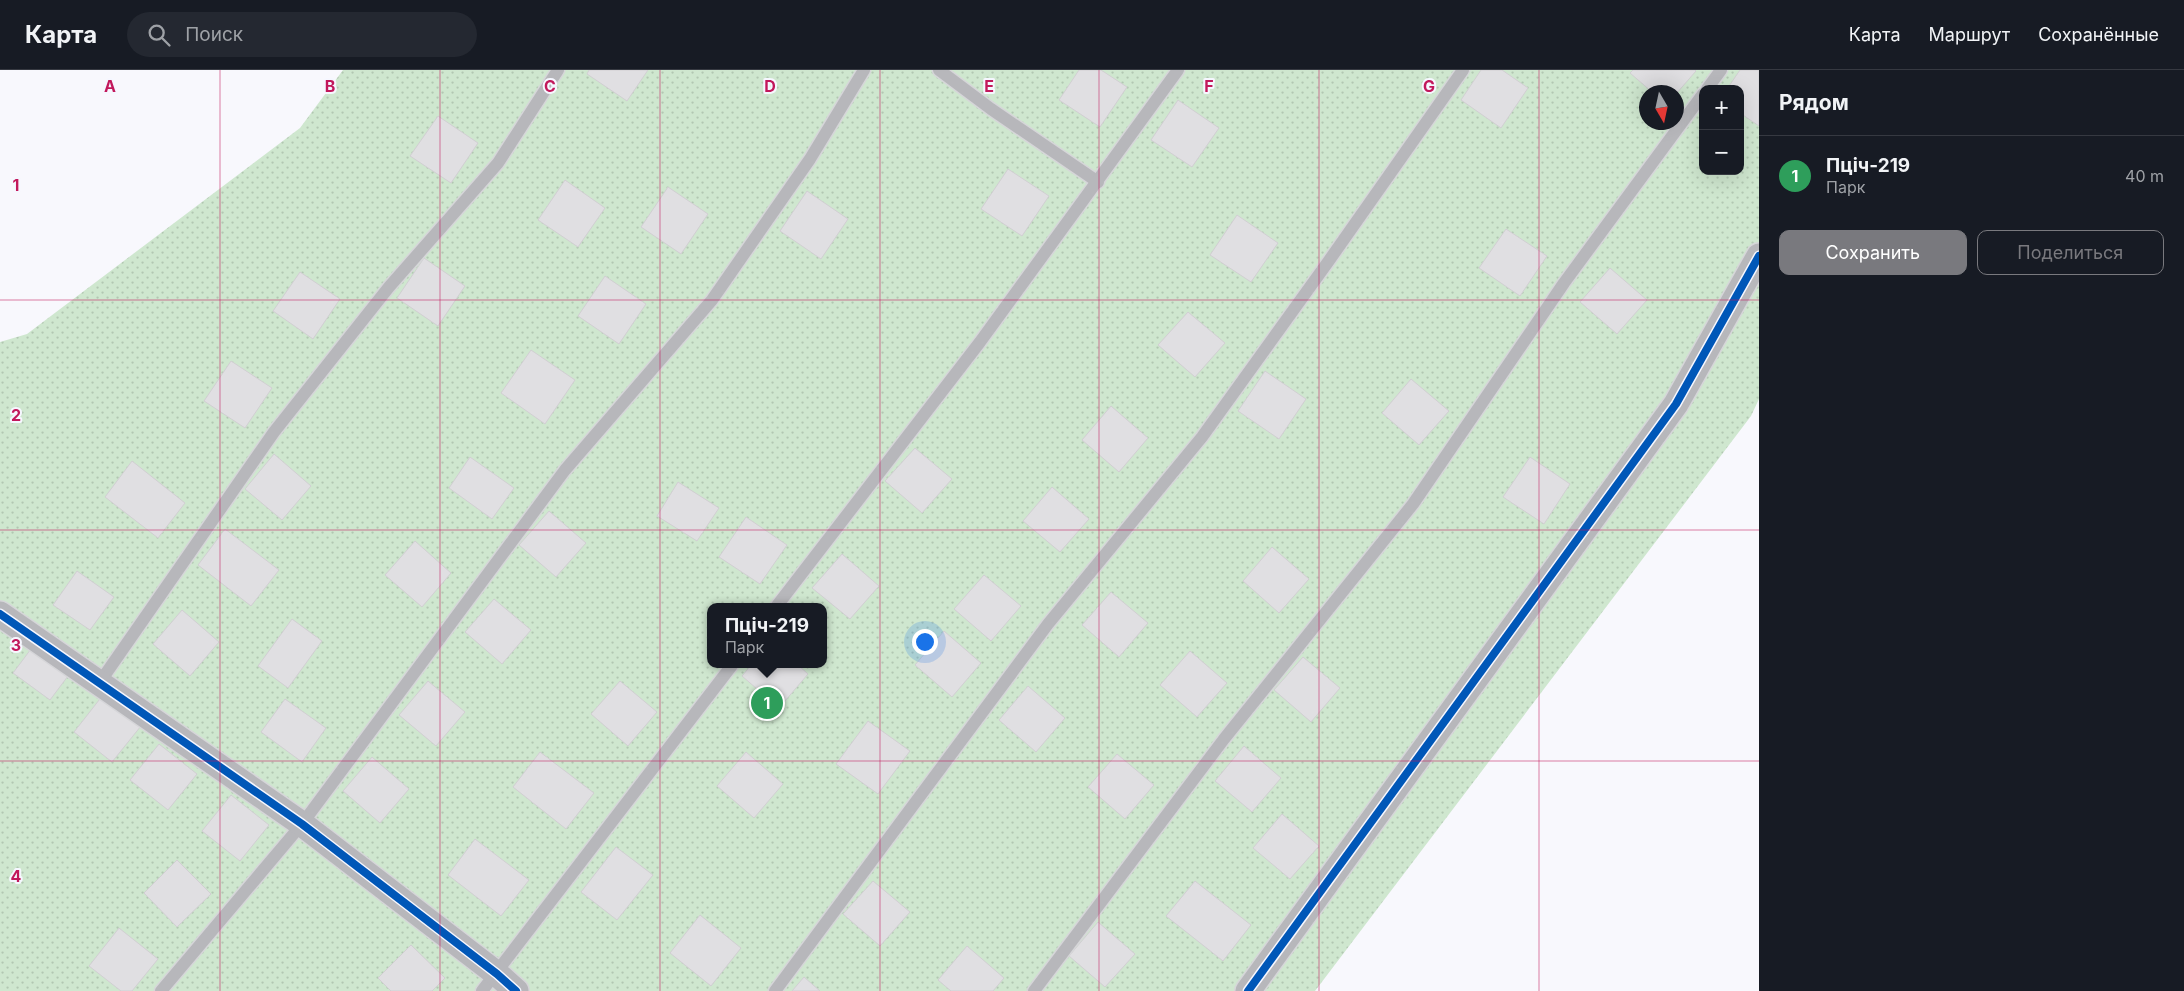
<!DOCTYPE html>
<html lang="ru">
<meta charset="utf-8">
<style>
:root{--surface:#171b24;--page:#242831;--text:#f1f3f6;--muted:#9ea1a6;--line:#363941;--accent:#79797e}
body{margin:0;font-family:Inter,sans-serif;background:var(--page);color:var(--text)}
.controls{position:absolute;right:15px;top:15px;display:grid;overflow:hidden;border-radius:10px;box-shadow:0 5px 20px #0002}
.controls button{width:45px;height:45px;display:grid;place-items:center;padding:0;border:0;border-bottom:1px solid var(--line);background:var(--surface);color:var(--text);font:25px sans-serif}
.compass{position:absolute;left:1639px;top:15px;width:45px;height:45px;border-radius:50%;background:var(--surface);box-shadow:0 5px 20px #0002;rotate:171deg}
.you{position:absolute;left:924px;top:571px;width:18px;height:18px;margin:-12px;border:4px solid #fff;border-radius:50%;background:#1a73e8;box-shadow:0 0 0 8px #1a73e833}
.badge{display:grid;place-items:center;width:32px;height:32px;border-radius:50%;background:var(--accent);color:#fff;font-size:16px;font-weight:700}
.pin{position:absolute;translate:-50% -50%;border:2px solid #fff;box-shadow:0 1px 5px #0006}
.popup{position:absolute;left:707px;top:533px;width:120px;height:65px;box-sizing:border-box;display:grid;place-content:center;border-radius:10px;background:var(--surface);filter:drop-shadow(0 1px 4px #0005);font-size:16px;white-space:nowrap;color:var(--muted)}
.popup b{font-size:19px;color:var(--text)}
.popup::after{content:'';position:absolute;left:50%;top:100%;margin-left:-10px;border:10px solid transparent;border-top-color:var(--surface)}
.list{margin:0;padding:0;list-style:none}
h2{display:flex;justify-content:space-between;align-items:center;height:65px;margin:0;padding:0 20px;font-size:21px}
h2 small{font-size:16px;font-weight:400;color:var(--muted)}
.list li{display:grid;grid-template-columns:32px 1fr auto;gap:15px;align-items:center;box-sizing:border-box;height:80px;padding:0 20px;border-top:1px solid var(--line)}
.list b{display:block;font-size:19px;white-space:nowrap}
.list p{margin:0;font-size:16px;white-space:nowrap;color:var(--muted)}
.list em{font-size:16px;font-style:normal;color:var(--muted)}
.actions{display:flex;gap:10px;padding:15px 20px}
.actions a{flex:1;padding:11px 0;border:1px solid var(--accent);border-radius:10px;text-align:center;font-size:18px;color:var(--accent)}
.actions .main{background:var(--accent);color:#fff}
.icon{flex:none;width:28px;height:28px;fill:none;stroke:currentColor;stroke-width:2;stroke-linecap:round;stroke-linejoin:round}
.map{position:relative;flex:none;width:1759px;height:921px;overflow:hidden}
header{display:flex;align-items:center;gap:30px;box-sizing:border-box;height:70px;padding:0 25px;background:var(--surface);border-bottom:1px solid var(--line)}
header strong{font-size:24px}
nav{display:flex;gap:28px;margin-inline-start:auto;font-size:18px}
.search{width:350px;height:45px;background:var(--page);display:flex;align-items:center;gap:12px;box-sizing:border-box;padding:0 18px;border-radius:28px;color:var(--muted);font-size:19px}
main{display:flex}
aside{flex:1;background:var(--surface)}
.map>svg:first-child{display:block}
.grass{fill:url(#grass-dots);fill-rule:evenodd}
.building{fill:#e0dfe2;stroke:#d1cfd2}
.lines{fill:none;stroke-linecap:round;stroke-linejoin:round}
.service-casing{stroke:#d6d6d9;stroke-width:15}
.minor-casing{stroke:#d6d6d9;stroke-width:28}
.service{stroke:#b7b7bb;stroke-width:12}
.minor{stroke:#b7b7bb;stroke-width:25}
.cycleway-casing{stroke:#f6f7ff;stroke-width:11}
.cycleway{stroke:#0057b8;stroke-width:8}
.grid{fill:none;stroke:#c2185b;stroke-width:1;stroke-opacity:0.55}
.grid-label{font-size:16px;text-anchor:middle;font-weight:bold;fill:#c2185b;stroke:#f6f7ff;stroke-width:4;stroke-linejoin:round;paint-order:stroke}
</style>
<header>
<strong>Карта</strong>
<div class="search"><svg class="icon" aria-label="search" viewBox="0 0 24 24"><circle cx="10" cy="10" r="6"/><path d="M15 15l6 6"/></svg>Поиск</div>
<nav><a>Карта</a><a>Маршрут</a><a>Сохранённые</a></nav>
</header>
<main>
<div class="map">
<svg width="1759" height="921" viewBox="0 0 1759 921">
<defs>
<pattern id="grass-dots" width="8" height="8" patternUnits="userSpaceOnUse" patternTransform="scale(1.25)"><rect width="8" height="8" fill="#cfe7cf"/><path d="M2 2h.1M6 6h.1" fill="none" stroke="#b2c7b2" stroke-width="1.8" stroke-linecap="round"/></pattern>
</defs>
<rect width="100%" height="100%" fill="#f8f8fd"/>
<path class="grass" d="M343,0H1759V329L1751,346L1315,921H0V272L27,264L300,58ZM1703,19H1740V101H1703ZM1646,22H1676V52H1646ZM711,537H823V594H711Z"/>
<g class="building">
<path d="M589,0H648L627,31L587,4Z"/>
<path d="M1079,0H1101L1127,17L1100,57L1059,30Z"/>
<path d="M1481,0H1502L1528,18L1501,58L1461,30Z"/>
<path d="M1633,0H1695L1696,1L1676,24L1652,22L1630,3Z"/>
<path d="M1740,0H1759V56L1740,43V19H1727Z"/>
<path d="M1178,30L1219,58L1192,97L1151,70Z"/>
<path d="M438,46L478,73L451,113L410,86Z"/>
<path d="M1008,99L1049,126L1022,166L981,139Z"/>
<path d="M565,110L605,138L578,177L538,150Z"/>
<path d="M668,117L708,144L681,184L641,157Z"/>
<path d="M807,121L848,149L821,189L780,161Z"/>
<path d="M1237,145L1278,173L1251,212L1210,185Z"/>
<path d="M1506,159L1547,186L1520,226L1479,198Z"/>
<path d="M424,188L465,216L438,256L397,228Z"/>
<path d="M1610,198L1647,230L1617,264L1580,232Z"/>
<path d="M300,202L340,229L313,269L273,241Z"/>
<path d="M605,206L646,234L619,274L578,246Z"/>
<path d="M1188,242L1225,273L1195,307L1158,275Z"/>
<path d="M531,280L575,310L545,354L501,323Z"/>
<path d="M231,291L272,318L245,358L204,331Z"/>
<path d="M1265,301L1306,329L1279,369L1238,341Z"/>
<path d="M1411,309L1449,341L1419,375L1382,343Z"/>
<path d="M1111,336L1148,368L1119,402L1082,370Z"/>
<path d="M915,378L952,409L922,443L885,411Z"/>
<path d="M274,384L311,416L282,450L245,419Z"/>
<path d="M470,387L514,418L492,449L449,418Z"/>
<path d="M1530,387L1570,414L1544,454L1503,427Z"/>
<path d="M132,391L185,433L158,468L105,427Z"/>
<path d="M678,412L719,438L697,471L657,446Z"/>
<path d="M1052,417L1089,449L1060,482L1023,451Z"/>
<path d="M549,441L586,473L556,507L519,475Z"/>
<path d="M746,447L787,475L760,514L719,487Z"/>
<path d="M225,459L279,500L251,536L198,495Z"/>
<path d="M415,471L451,503L422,537L385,505Z"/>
<path d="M1272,477L1309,509L1279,543L1243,511Z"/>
<path d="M842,484L879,516L850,549L812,518Z"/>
<path d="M77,501L114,527L90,560L53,535Z"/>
<path d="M984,505L1021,536L991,571L954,539Z"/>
<path d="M1111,522L1148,553L1119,587L1082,555Z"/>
<path d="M494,529L531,560L502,594L465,562Z"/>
<path d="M182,540L219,572L190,606L153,574Z"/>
<path d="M292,549L322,571L288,618L258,596Z"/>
<path d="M944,561L981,593L952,627L915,595Z"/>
<path d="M31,579L68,606L50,630L13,603Z"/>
<path d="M1190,581L1227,613L1197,647L1160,615Z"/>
<path d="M1303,587L1340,618L1311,652L1274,620Z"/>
<path d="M752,594H797L808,604L779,638L742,606Z"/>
<path d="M428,611L465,642L436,676L399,645Z"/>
<path d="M620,611L657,642L628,676L591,644Z"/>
<path d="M1028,616L1065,648L1036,682L999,650Z"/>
<path d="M103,625L141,656L112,692L74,662Z"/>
<path d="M285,629L326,658L302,692L261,662Z"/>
<path d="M868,651L910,681L878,724L836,694Z"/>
<path d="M159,674L197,704L168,740L130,710Z"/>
<path d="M1244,676L1281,708L1252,742L1215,711Z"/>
<path d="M540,682L594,723L566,759L513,717Z"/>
<path d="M746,682L783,714L754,748L717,716Z"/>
<path d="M1117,684L1154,715L1125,749L1088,717Z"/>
<path d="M372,687L409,719L380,753L343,721Z"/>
<path d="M231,725L269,755L240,791L202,761Z"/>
<path d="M1282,744L1319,776L1290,809L1253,778Z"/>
<path d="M475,769L529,810L501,846L448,805Z"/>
<path d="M616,777L653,805L617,850L581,822Z"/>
<path d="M177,790L211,824L177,857L144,823Z"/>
<path d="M873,811L910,842L880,876L843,844Z"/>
<path d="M1195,811L1251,855L1223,891L1166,846Z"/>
<path d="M700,845L741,878L711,916L670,883Z"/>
<path d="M1098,852L1135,884L1105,917L1069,886Z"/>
<path d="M119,858L158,889L132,921H121L89,896Z"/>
<path d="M411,875L445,908L432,921H391L378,908Z"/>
<path d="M967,876L1004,908L993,921H951L938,910Z"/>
<path d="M804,907L820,921H792Z"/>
</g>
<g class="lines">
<defs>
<g id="service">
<path d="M939,0L991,39L1098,112"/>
<path d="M1707,19L1721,0"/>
<path d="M776,537L980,272L1178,0"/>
<path d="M100,612L274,362L389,217L498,93L558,0"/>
<path d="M161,921L302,754L565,400L712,230L810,89L864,0"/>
<path d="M482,921L733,594"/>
<path d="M775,921L1048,554L1202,367L1328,192L1463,0"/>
<path d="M1034,921L1224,669L1413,434L1564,213L1703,24"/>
</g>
<g id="minor">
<path d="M0,544L302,754L497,904L516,921"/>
<path d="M1248,921L1676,334L1759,186"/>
</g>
</defs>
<use href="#service" class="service-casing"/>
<use href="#minor" class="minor-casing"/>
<use href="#service" class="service"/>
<use href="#minor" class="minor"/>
<defs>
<g id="cycleway">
<path d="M0,544L302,754L497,904L516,921"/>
<path d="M1248,921L1676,334L1759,186"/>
</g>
</defs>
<use href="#cycleway" class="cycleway-casing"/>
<use href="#cycleway" class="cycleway"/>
</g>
<path class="grid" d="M220,0V921M440,0V921M660,0V921M880,0V921M1099,0V921M1319,0V921M1539,0V921M0,230H1759M0,460H1759M0,691H1759"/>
<g class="grid-label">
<text x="110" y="22">A</text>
<text x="330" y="22">B</text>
<text x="550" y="22">C</text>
<text x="770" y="22">D</text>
<text x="989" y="22">E</text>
<text x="1209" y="22">F</text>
<text x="1429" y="22">G</text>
<text x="16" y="121">1</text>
<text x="16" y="351">2</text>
<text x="16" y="581">3</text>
<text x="16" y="812">4</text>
</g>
</svg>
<div class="controls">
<button>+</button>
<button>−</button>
</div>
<svg class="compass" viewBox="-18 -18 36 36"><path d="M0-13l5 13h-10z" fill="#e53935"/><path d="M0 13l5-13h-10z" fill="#9ea1a6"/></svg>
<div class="you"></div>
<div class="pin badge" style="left:767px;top:633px;background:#2e9e5b">1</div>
<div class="popup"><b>Пціч-219</b>Парк</div>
</div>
<aside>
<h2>Рядом<small></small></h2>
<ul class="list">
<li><span class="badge" style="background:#2e9e5b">1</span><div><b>Пціч-219</b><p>Парк</p></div><em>40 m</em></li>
</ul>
<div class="actions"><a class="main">Сохранить</a><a>Поделиться</a></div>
</aside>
</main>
